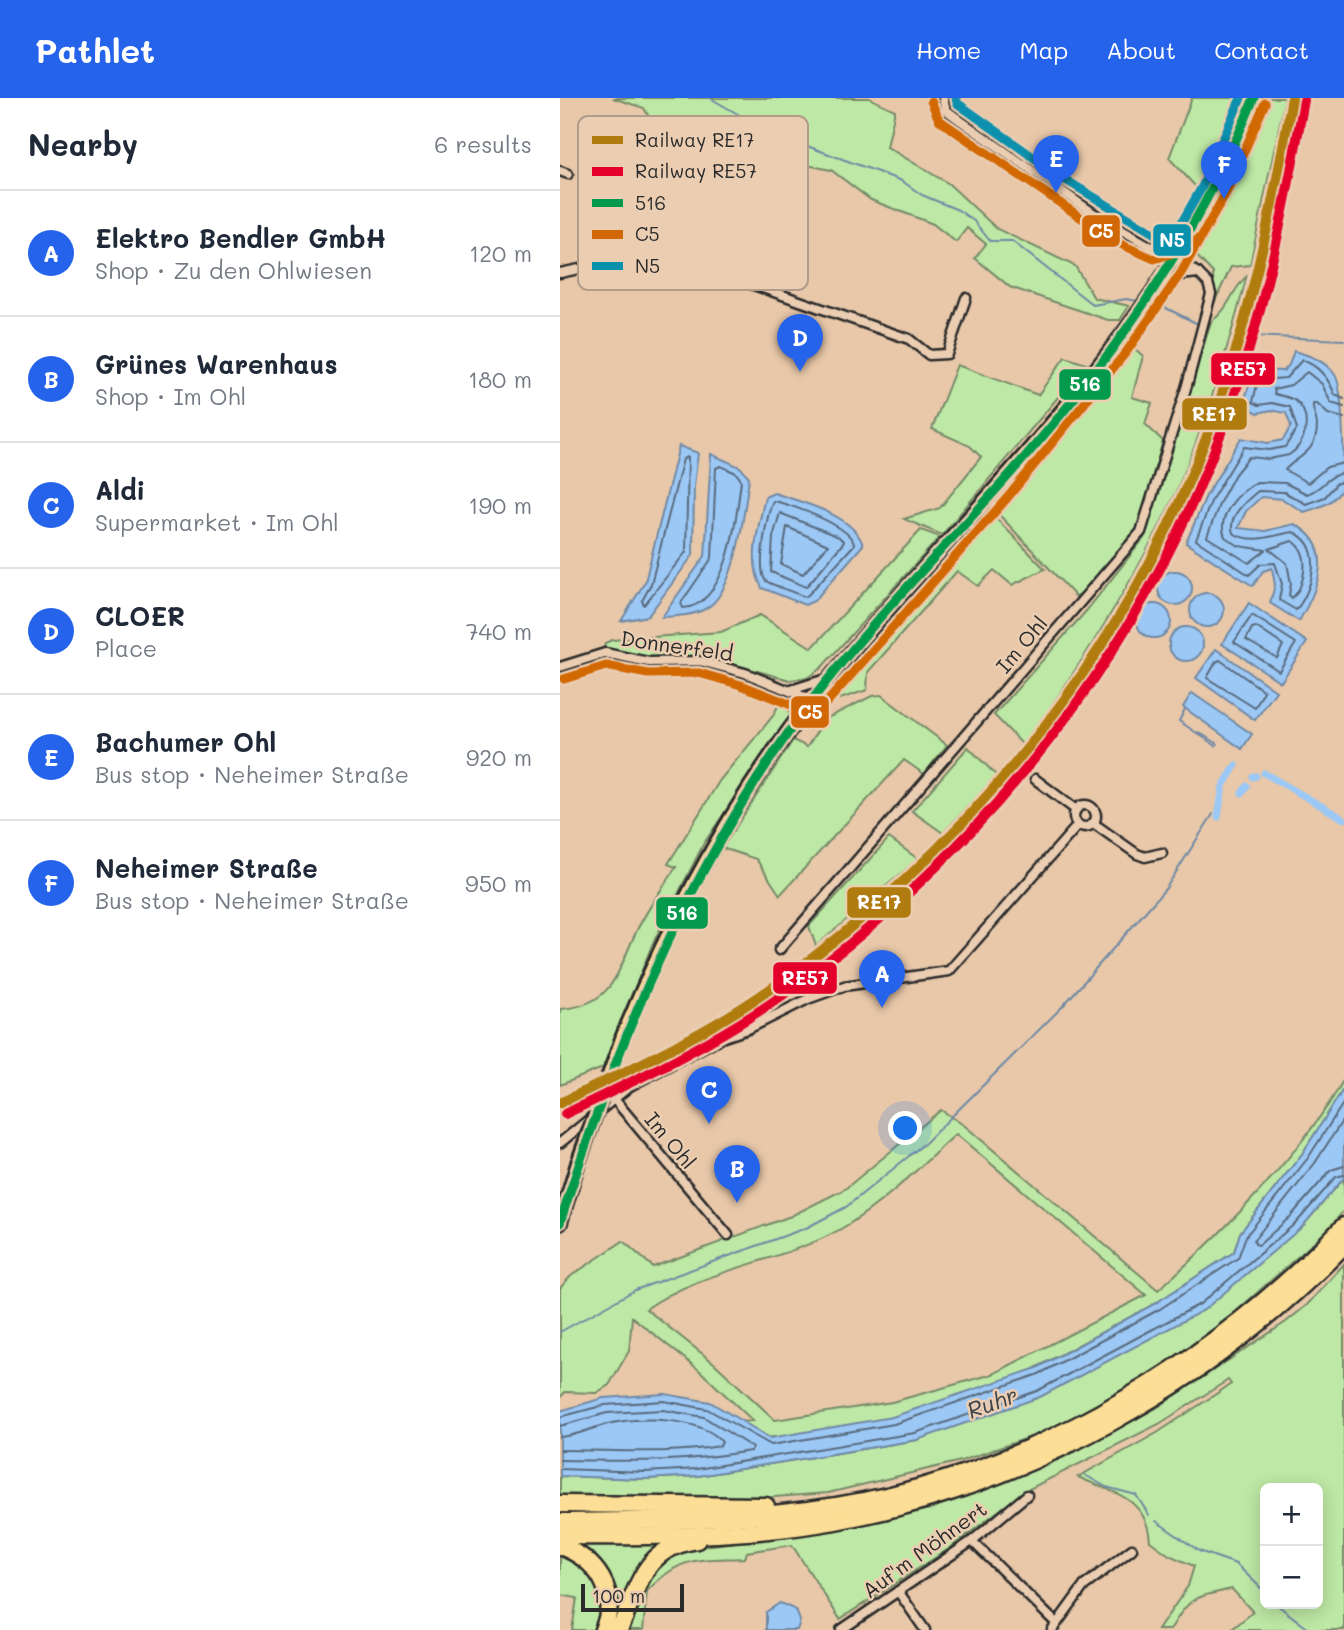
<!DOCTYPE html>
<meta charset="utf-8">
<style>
:root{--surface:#fff;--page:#f6f6f7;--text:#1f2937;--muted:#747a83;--line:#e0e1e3;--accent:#2563eb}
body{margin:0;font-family:Mali,sans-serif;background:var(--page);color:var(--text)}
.controls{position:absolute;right:21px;bottom:21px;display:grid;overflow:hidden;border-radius:10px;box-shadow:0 4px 18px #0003}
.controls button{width:63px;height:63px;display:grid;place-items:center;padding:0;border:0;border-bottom:2px solid var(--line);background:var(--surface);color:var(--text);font:35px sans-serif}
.scale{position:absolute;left:21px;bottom:18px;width:103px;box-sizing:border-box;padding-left:7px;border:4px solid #2b2b2b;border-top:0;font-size:19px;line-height:24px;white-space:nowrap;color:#2b2b2b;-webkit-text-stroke:5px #ebcdb2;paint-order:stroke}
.you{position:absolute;left:346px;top:1031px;width:24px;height:24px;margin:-18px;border:5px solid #fff;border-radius:50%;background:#1a73e8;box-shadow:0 0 0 10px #1a73e833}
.badge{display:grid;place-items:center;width:46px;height:46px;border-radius:50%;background:var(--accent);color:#fff;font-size:23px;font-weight:700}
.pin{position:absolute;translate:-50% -58px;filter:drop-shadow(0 2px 4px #0008)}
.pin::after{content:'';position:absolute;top:37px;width:24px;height:21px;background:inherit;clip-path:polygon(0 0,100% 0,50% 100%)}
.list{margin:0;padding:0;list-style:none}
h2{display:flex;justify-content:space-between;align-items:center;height:91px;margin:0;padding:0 28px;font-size:30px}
h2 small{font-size:23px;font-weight:400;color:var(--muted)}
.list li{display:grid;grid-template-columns:46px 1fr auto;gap:21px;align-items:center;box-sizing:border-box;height:126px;padding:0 28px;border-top:2px solid var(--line)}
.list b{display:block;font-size:26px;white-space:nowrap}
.list p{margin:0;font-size:23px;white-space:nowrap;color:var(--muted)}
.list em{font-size:23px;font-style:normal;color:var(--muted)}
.map{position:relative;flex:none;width:784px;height:1532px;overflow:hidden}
header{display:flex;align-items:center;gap:42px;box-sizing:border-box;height:98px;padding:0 35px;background:var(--accent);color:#fff}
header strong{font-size:33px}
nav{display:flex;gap:38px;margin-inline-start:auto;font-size:24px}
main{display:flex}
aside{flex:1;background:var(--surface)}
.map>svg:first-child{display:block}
.green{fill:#bee8a5;stroke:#748a68;stroke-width:2;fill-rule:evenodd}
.water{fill:#9cc8f6;stroke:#6f89a5;stroke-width:2}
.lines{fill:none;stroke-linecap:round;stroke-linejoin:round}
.shore{stroke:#586a7c;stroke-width:2}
.stream{stroke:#6f89a5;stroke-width:2}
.canal{stroke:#9cc8f6;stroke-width:7}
.street-casing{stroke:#2b2b2b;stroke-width:13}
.primary-casing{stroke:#2b2b2b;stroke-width:18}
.highway-casing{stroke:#2b2b2b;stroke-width:21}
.street{stroke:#ebcdb2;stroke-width:8}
.primary{stroke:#fdde96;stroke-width:12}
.highway{stroke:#fdde96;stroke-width:16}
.primary-bridge-casing{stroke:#2b2b2b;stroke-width:18;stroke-linecap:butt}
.primary-bridge{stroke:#fdde96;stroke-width:12}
.bus-1-casing{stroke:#ebcdb2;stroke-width:14}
.bus-2-casing{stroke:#ebcdb2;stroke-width:14}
.bus-3-casing{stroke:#ebcdb2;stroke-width:14}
.bus-1{stroke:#049a4d;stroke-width:9}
.bus-2{stroke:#d26706;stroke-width:9}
.bus-3{stroke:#0990ad;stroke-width:9}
.rail-1-casing{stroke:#ebcdb2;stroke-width:16}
.rail-2-casing{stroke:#ebcdb2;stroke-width:16}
.rail-1{stroke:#b07b0f;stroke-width:10}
.rail-2{stroke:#e4002b;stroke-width:10}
.labels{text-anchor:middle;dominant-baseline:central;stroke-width:5;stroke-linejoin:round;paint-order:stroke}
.street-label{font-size:21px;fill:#2b2b2b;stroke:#ebcdb2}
.water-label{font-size:23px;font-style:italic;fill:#3c4349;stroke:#ebcdb2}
.key{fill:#ebcdb2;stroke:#b19c8a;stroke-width:2}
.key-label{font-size:19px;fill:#2b2b2b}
.line-badge{stroke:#ebcdb2;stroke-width:2.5}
.badge-label{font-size:19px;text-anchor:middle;font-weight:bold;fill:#fff}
</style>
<header>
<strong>Pathlet</strong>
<nav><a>Home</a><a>Map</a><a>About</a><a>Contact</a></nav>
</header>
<main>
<aside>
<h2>Nearby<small>6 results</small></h2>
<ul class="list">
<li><span class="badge">A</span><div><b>Elektro Bendler GmbH</b><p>Shop · Zu den Ohlwiesen</p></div><em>120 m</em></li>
<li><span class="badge">B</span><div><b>Grünes Warenhaus</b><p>Shop · Im Ohl</p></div><em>180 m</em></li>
<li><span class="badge">C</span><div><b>Aldi</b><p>Supermarket · Im Ohl</p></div><em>190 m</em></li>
<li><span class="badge">D</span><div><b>CLOER</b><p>Place</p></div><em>740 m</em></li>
<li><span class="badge">E</span><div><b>Bachumer Ohl</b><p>Bus stop · Neheimer Straße</p></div><em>920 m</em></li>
<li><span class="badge">F</span><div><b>Neheimer Straße</b><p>Bus stop · Neheimer Straße</p></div><em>950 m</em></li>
</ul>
</aside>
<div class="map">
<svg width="784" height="1532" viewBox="0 0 784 1532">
<rect width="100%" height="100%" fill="#e8c8a9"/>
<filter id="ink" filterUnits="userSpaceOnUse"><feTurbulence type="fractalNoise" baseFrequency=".0143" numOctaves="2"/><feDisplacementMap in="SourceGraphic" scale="14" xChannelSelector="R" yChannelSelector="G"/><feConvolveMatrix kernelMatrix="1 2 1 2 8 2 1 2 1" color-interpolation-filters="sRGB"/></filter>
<g filter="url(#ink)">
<g class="green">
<path d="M53,0H309L335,12L327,49L389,86L437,131L515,168L534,200L569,208L560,222H548L450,189L415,160L426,146L407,130L396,144L373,126L311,102L271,72L237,65L189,74L139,40L132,48L129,61L124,157L114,158L109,54L84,10Z"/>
<path d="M632,0H682L637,90L609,60Z"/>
<path d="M703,0H725L690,167L671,169L654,205L653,175L633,154Z"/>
<path d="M734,0H738L736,16L703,171L700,170Z"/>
<path d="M687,178C667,252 646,326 615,396C574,485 520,567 464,648L434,617L527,512L584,440L651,224C671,209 670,194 687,178Z"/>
<path d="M567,244L583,258L572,299L592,305L585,326L603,343L577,432L517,500L431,408Z"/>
<path d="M505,259L526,266L382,437L344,421L380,410L421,359L410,348L372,331L397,267L478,297Z"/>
<path d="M428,412L485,471L452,487L434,472L418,488L397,473L308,574L307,592L280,601L265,599Z"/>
<path d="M361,432L380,439L261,570L247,580L230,582L144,558L92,560L44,549L45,545L52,542L161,534L200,517L252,550Z"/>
<path d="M321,597L387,647L364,676L344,662L220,797L196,761L162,750L233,642L247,649L265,621L312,598Z"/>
<path d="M222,600L231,618L144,745L92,847L43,970L0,987V911C56,907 57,872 78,830C89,809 103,789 116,769L108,766L160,682L213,618Z"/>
<path d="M408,649L437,678L383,735L352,713Z"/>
<path d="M329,740L358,761L256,848L249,828Z"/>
<path d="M784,981V990L742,1056L680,1135L674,1154L596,1205L444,1287L367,1315L233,1338L129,1345L130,1328L193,1323L139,1272L72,1219L69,1253L49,1287L36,1295L5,1294L0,1300V1190L11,1178L63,1143L93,1169L231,1118L285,1091L381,1012L405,1028L598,1192C661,1137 743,1054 784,981ZM396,1036L586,1197L433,1276L332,1304L215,1322L154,1265L86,1211C144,1169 230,1164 289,1126C327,1102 363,1066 396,1036Z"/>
<path d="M784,1080V1112L769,1131L673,1216L596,1273L488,1333L401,1363L268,1395L188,1401L0,1397V1378L85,1381L138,1378L357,1342L742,1129Z"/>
<path d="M784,1166V1532H671L693,1514L672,1491C635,1500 631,1496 610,1532H598L628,1488L634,1468L609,1457L590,1443C587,1399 553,1395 518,1379L597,1335L671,1286L668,1282L599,1326L463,1394L390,1450L280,1521L232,1447L187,1454L185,1460C137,1462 122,1457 87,1493L83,1532H69C88,1490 81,1474 127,1450L277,1432L370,1411L502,1360L595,1311L726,1224L747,1207ZM705,1390H758V1506H705Z"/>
<path d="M8,1444H112L55,1532H47L53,1505Z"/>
<path d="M0,1453C36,1478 50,1485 38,1532H12L17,1500L0,1497Z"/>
</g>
<g class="water">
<path d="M734,253C749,257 766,263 775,277C784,289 784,376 783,389C775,405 760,409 744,414L722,401L701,399L686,413L678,430L705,433L734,426C777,448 758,491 739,523L710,505L715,487L712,470L703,473L693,488L626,445L646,398L681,340L708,345L723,342L731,328L726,315L711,312L698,315L683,307L694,272L723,273L729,267Z"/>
<path d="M119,348L138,355L134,388L133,457L88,518L61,523L85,484Z"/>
<path d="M151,356L180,369L189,379C185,410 176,496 145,511C132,518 117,518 102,519L145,458Z"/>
<path d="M214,395C243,405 293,416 303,447L254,503L245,507L202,490C187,462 199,428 205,399Z"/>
<circle cx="615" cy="490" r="17"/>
<circle cx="647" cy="512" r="17"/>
<path d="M689,505L747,544L721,584L662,546Z"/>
<circle cx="594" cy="523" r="17"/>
<circle cx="626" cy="546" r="17"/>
<path d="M656,551L716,593L695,622L636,580Z"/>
<path d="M632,595L692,636L682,651L623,609Z"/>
<path d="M784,990V1080L742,1129L644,1212L480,1299L357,1342L138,1378L85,1381L0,1378V1313L43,1300L105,1296L150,1304L210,1340L332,1319L477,1270L596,1205L674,1154L680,1135L742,1056Z"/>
<path d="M220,1505L236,1512L240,1523L237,1532H206V1514Z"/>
</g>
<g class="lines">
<g class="shore">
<path d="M784,301L775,297C769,281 760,268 742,262L726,280L698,282L693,304L699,307L712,305L730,309L737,331L725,349L709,352L684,349L652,401L636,442L689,477L701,466L715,465L722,486L719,502L736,512C754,490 764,447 733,434C713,437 692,447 673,435C667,418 687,402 698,393L724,394L746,406L765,399L777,385L784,384"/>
<path d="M784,309L771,305L762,286L747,274L731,287L714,291L715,296C722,298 730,299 736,303C753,318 746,346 729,357L709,361L689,359L675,376L660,404L647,439L689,465L706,452L679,448L665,439C656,418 679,393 697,384L725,385L747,396C762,392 768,376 784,375"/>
<path d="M784,320L768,316L757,306H753C752,313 757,320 757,328C757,355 736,359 725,372L748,385L767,369L784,365"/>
<path d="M128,359L126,454L84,507L82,503L91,486L123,361Z"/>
<path d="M161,368L176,375L181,382C177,417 168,508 123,510L121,505L152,460L156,370Z"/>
<path d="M213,403C231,406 293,429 294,447L246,499C240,497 210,486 206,483C196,473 207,414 213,403Z"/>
<path d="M220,415L279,439L284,444L246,489L211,474L213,439Z"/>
<path d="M227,429L268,447L243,476L221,466Z"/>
<path d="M732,443C751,452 746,488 732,500L729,497L731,486L727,465L709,451Z"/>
<path d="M692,517L736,545L719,573L674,544Z"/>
<path d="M696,529L723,547L717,560L686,542L692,530Z"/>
<path d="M660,562L704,593L695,610L647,580L656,564Z"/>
<path d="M784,1020L755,1065L694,1142L695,1146L699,1147L731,1118L771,1072L784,1068"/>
<path d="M0,1319L45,1307L104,1303L147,1311L211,1347L334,1326L479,1276L600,1211L678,1160L686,1138L748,1060L784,1004"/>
<path d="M0,1328L47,1315L103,1312L144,1319L193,1350L190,1353C121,1365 69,1363 0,1362"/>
<path d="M0,1339C17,1338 31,1330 48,1326C77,1318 142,1319 162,1344L160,1348C106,1357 54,1352 0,1352"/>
<path d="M0,1371L85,1374L137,1371L355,1335L477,1293L640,1206L737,1124L776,1079L784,1077"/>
</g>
<g class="stream">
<path d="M150,0L209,34L342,83L362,97L398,112L414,123L430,143H452L533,207L566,201L578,203"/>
<path d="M590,206L604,209L636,225"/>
<path d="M692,238L784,242"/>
<path d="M625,611L619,623L656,648"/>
<path d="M638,634L658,646"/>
<path d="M0,1234L75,1192L246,1130L286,1109L365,1045L502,909L606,790L653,716"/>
<path d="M525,1377L546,1389L576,1397L589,1417"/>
<path d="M596,1423L639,1453L676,1466L705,1494"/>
<path d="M716,1506L750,1532"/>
</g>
<g class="canal">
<path d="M704,675L784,721"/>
<path d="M693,679L696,678"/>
<path d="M682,695L687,688"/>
<path d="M658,719L663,688L676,667"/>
</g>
<defs>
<g id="street">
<path d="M0,73L8,76"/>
<path d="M594,149L626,136"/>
<path d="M0,175L48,165L118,167L185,184L349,241L369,257L387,256L406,200"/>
<path d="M185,184L209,121L242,132"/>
<path d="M598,188L621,177L638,175"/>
<path d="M0,569L45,555L89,564L140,563L185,575L252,602"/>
<path d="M231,592L269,580"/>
<path d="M475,681L516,712"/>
<circle cx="525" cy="718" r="11"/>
<path d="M533,725L577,756L585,759L602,755"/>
<path d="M219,852L581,434L627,287L651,196L648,185L638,175L542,121L401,23L386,12L383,0"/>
<path d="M54,1001L168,1137"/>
<path d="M0,1045L70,988L161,940L188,931L248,901L284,888L389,873L518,727"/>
<path d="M412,1443L496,1525"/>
<path d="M338,1493L365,1532"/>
<path d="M281,1532L412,1443L467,1397"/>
<path d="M492,1532L524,1488L572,1451"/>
</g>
<g id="primary">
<path d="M63,938C112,818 173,701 254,600C409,404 606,241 694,0"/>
<path d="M0,1125L18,1065"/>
</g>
<g id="highway">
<path d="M0,1406L206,1408"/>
<path d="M0,1424C83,1423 166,1423 248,1412C451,1387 644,1274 784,1128"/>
<path d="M0,1438C91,1439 185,1439 275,1423C467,1388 649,1287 784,1147"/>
<path d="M0,1448C36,1461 60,1493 43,1532"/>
<path d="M59,1532C79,1489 82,1450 137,1442"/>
</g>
</defs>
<use href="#street" class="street-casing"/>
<use href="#primary" class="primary-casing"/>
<use href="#highway" class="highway-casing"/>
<use href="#street" class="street"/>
<use href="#primary" class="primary"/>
<use href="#highway" class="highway"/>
<defs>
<path id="primary-bridge" d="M18,1065L63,938"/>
</defs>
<use href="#primary-bridge" class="primary-bridge-casing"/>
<use href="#primary-bridge" class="primary-bridge"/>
<defs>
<path id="bus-1" d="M0,1125C59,938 133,760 252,602C317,516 394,441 464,360C560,251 639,135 694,0"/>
<g id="bus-2">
<path d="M371,3L379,22L558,145L594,161L623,152L640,140"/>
<path d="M4,581L46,568L88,576L139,575L181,587L249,614L260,612L448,399L567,253L621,175L667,93L705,5"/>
</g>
<path id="bus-3" d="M396,0L397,5L504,81L610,145L642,89L681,0"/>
</defs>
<use href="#bus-1" class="bus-1-casing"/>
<use href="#bus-2" class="bus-2-casing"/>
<use href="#bus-3" class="bus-3-casing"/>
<use href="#bus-1" class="bus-1"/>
<use href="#bus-2" class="bus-2"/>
<use href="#bus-3" class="bus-3"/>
<defs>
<path id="rail-1" d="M0,1005C73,970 147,936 213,889C418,744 580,539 661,299C694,202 714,101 732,0"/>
<path id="rail-2" d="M5,1016C78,981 153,946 220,899C427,752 590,546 672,304C706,206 726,104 744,2"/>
</defs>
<use href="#rail-1" class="rail-1-casing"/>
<use href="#rail-2" class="rail-2-casing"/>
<use href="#rail-1" class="rail-1"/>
<use href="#rail-2" class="rail-2"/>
</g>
</g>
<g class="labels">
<g class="street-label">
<text transform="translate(461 546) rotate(-50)">Im Ohl</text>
<text transform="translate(117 547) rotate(8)">Donnerfeld</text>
<text transform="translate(111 1042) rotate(50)">Im Ohl</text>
<text transform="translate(364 1451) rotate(-36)">Auf'm Möhnert</text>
</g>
<g class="water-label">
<text transform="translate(432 1304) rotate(-20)">Ruhr</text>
</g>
</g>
<rect x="18" y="18" width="230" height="174" rx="10" class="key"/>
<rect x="32" y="38" width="31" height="8" fill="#b07b0f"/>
<rect x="32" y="69" width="31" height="9" fill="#e4002b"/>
<rect x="32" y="101" width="31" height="8" fill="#049a4d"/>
<rect x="32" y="132" width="31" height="9" fill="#d26706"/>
<rect x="32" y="164" width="31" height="8" fill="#0990ad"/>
<g class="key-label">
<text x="75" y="49">Railway RE17</text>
<text x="75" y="80">Railway RE57</text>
<text x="75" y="112">516</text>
<text x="75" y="143">C5</text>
<text x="75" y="175">N5</text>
</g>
<g class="line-badge">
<rect x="521" y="116" width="40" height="34" rx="7" fill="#d26706"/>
<rect x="592" y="125" width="40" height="34" rx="7" fill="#0990ad"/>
<rect x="650" y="254" width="66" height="34" rx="7" fill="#e4002b"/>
<rect x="498" y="270" width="54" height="33" rx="7" fill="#049a4d"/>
<rect x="621" y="299" width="67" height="34" rx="7" fill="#b07b0f"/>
<rect x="230" y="597" width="40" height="34" rx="7" fill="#d26706"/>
<rect x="286" y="788" width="66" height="33" rx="7" fill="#b07b0f"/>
<rect x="95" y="798" width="54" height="34" rx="7" fill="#049a4d"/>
<rect x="212" y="863" width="66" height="34" rx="7" fill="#e4002b"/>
</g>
<g class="badge-label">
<text x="541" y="140">C5</text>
<text x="612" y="149">N5</text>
<text x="683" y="278">RE57</text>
<text x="525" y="293">516</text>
<text x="654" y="323">RE17</text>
<text x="250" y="621">C5</text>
<text x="319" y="811">RE17</text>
<text x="122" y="822">516</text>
<text x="245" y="887">RE57</text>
</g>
</svg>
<div class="controls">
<button>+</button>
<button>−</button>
</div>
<div class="scale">100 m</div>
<div class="you"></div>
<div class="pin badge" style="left:322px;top:910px">A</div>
<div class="pin badge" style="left:177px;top:1105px">B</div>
<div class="pin badge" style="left:149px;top:1026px">C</div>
<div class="pin badge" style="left:240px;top:274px">D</div>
<div class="pin badge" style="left:496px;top:95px">E</div>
<div class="pin badge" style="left:664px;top:101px">F</div>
</div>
</main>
